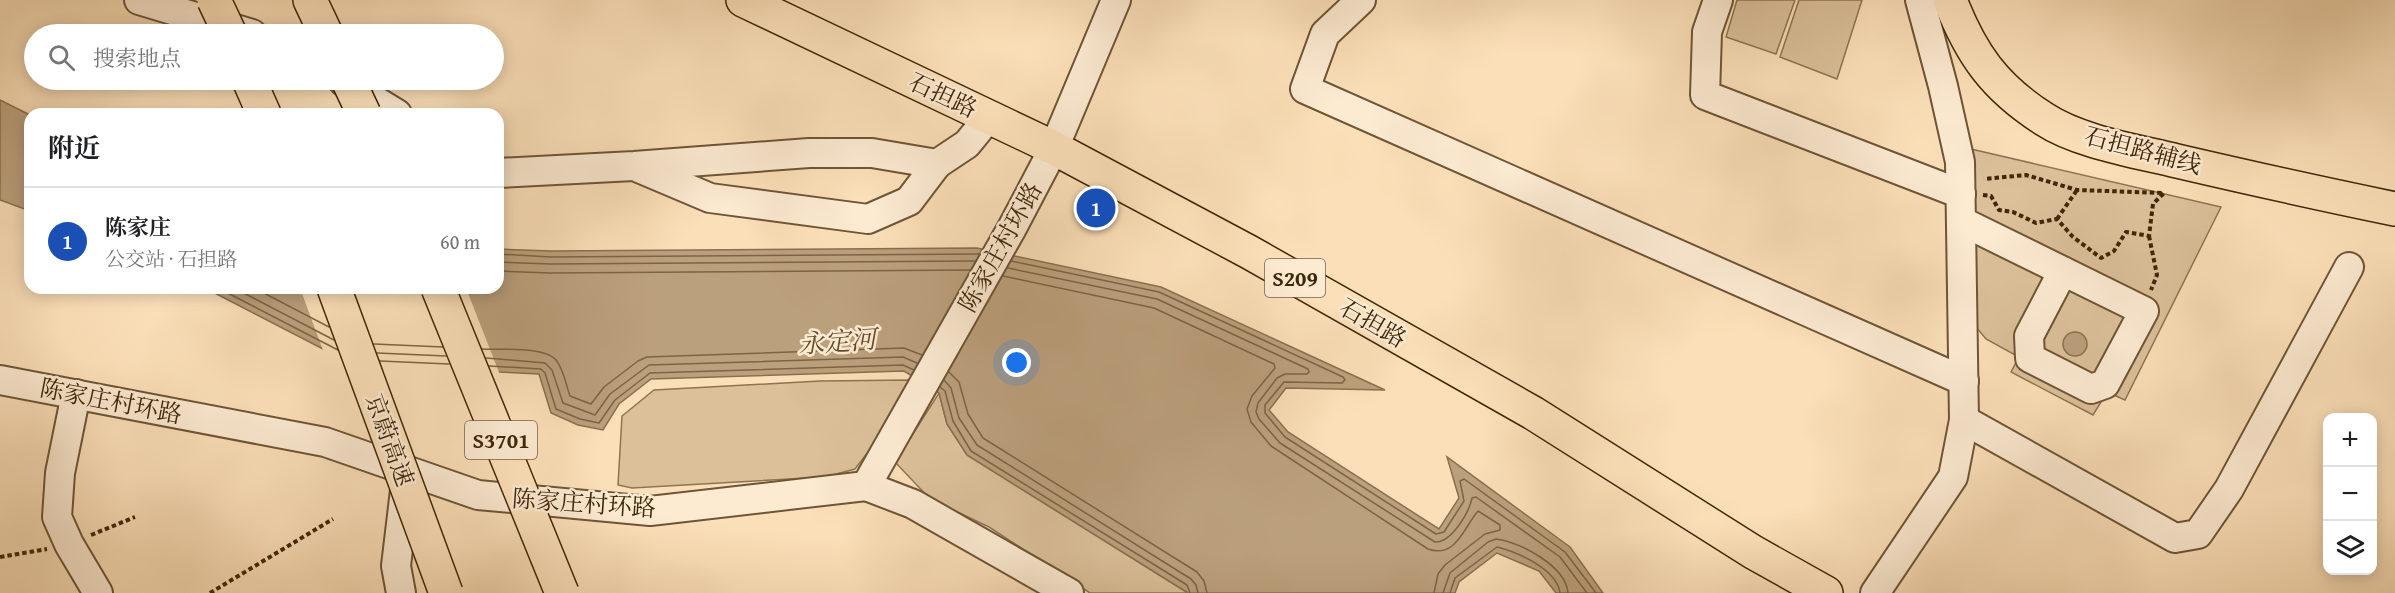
<!DOCTYPE html>
<html lang="zh">
<meta charset="utf-8">
<style>
:root{--surface:#fff;--page:#f2f2f2;--text:#202124;--muted:#757577;--line:#e0e0e0;--accent:#8f2418}
body{margin:0;font-family:"Gentium Book Plus","Noto Serif SC",serif;background:var(--page);color:var(--text)}
.controls{position:absolute;right:18px;bottom:18px;display:grid;overflow:hidden;border-radius:12px;box-shadow:0 3px 15px #0003}
.controls button{width:54px;height:54px;display:grid;place-items:center;padding:0;border:0;border-bottom:2px solid var(--line);background:var(--surface);color:var(--text);font:30px sans-serif}
.you{position:absolute;left:1017px;top:363px;width:21px;height:21px;margin:-15px;border:4px solid #fff;border-radius:50%;background:#1a73e8;box-shadow:0 0 0 9px #1a73e833}
.badge{display:grid;place-items:center;width:39px;height:39px;border-radius:50%;background:var(--accent);color:#fff;font-size:20px;font-weight:700}
.pin{position:absolute;translate:-50% -50%;border:3px solid #fff;box-shadow:0 2px 6px #0006}
.list{margin:0;padding:0;list-style:none}
h2{display:flex;justify-content:space-between;align-items:center;height:78px;margin:0;padding:0 24px;font-size:26px}
h2 small{font-size:20px;font-weight:400;color:var(--muted)}
.list li{display:grid;grid-template-columns:39px 1fr auto;gap:18px;align-items:center;box-sizing:border-box;height:108px;padding:0 24px;border-top:2px solid var(--line)}
.list b{display:block;font-size:22px;white-space:nowrap}
.list p{margin:0;font-size:20px;white-space:nowrap;color:var(--muted)}
.list em{font-size:20px;font-style:normal;color:var(--muted)}
.icon{flex:none;width:33px;height:33px;fill:none;stroke:currentColor;stroke-width:2;stroke-linecap:round;stroke-linejoin:round}
.map{position:relative;flex:none;width:2395px;height:593px;overflow:hidden}
.search{position:absolute;background:var(--surface);box-shadow:0 3px 15px #0003;left:24px;top:24px;width:480px;height:66px;display:flex;align-items:center;gap:15px;box-sizing:border-box;padding:0 21px;border-radius:33px;color:var(--muted);font-size:22px}
.panel{position:absolute;background:var(--surface);box-shadow:0 3px 15px #0003;left:24px;top:108px;width:480px;height:186px;border-radius:18px}
.map>svg:first-child{display:block}
.green{fill:#dbc09a;stroke:#8d7452;stroke-width:1.5}
.water{fill:#bba07c;stroke:#89704e;stroke-width:1.5}
.pier{fill:#fbdfb8}
.lines{fill:none;stroke-linecap:round;stroke-linejoin:round}
.shore{stroke:#7d6442;stroke-width:1.5}
.minor-casing{stroke:#6e5535;stroke-width:32}
.major-casing{stroke:#3f2709;stroke-width:36}
.highway-casing{stroke:#3f2709;stroke-width:36}
.path{stroke:#3f2709;stroke-width:4;stroke-dasharray:4.5 3;stroke-linecap:butt}
.minor{stroke:#fcead1;stroke-width:28}
.major{stroke:#fbdfb8;stroke-width:33}
.highway{stroke:#fbdfb8;stroke-width:33}
.highway-bridge-casing{stroke:#3f2709;stroke-width:36;stroke-linecap:butt}
.highway-bridge{stroke:#fbdfb8;stroke-width:33}
.labels{text-anchor:middle;dominant-baseline:central;stroke-width:5;stroke-linejoin:round;paint-order:stroke}
.shield{fill:#fcead1;stroke:#786245;stroke-width:1.5}
.shield-label{font-size:22px;font-weight:bold;fill:#3f2709}
.street-label{font-size:24px;fill:#3f2709;stroke:#fcead1}
.water-label{font-size:26px;font-style:italic;fill:#644b2c;stroke:#fcead1}
</style>
<div class="map">
<svg width="2395" height="593" viewBox="0 0 2395 593">
<rect width="100%" height="100%" fill="#fbdfb8"/>
<filter id="stains"><feTurbulence type="fractalNoise" baseFrequency=".00333" numOctaves="4"/><feColorMatrix values="0 0 0 0 .2 0 0 0 0 .09 0 0 0 0 .02 0 0 0 .5 -.17"/></filter>
<radialGradient id="worn" r=".72"><stop offset=".6" stop-color="#630" stop-opacity="0"/><stop offset="1" stop-color="#630" stop-opacity=".3"/></radialGradient>
<g class="green">
<path d="M1737,0H1795L1776,54L1726,37Z"/>
<path d="M1799,0H1862L1837,79L1780,57Z"/>
<path d="M1971,149L2221,207L2125,400L2107,392L2093,415L2011,372L2019,357L1986,339L1971,321Z"/>
<path d="M911,380L888,426L855,469L825,477L632,488L618,485L622,416L654,390L820,381Z"/>
<path d="M939,393L947,424L967,455L1188,593H1090L989,527L930,499L895,462Z"/>
</g>
<g class="water">
<path d="M0,100L30,115V211L0,200Z"/>
<path d="M977,248L1161,287L1385,390L1286,388L1269,410L1288,432L1439,529L1459,498L1447,457L1570,547L1603,593H1556L1539,571L1497,553L1459,582L1455,593H1188L967,455L947,424L939,393L904,371L651,379L619,404L603,430L578,425L551,413L539,374L354,365L205,288H498V249L551,251Z"/>
<circle cx="2075" cy="344" r="12"/>
</g>
<path class="pier" d="M300,288H466L500,375L354,368L324,353Z"/>
<g class="lines">
<g class="shore">
<path d="M498,254L551,257L979,254"/>
<path d="M1011,261L1159,292L1343,377L1345,380L1342,383L1284,382L1265,405V413L1285,437L1436,534L1444,532L1464,501L1460,481L1464,479L1565,552L1596,593"/>
<path d="M498,262L551,264L975,261"/>
<path d="M1008,268L1157,299L1308,369L1309,372L1307,374H1285L1277,378L1258,403L1256,412L1259,419L1280,443L1435,542C1451,543 1469,513 1472,498L1476,497L1560,557L1587,593"/>
<path d="M498,271L551,273L970,270"/>
<path d="M1003,276L1154,308L1274,364L1275,368L1252,396L1247,409L1251,422L1271,446L1428,549C1456,559 1464,527 1478,511L1500,525V530L1485,534L1445,565L1438,574L1434,593"/>
<path d="M218,288L338,350"/>
<path d="M234,288L334,340"/>
<path d="M254,288L329,327"/>
<path d="M374,344L443,347"/>
<path d="M482,349C500,350 545,346 556,360C564,370 566,385 570,396L591,404L604,387L638,361L647,357L904,348L922,355"/>
<path d="M377,353L446,356"/>
<path d="M486,358L545,363L552,370L563,403L595,415L610,394L649,365L903,357L917,363"/>
<path d="M380,361L449,364"/>
<path d="M489,366L541,369L545,373L556,409L580,419L599,423L615,400L650,373L903,365L914,370"/>
<path d="M949,372L959,382L968,414L983,438L1197,572L1204,581L1207,593"/>
<path d="M944,380L951,388L959,418L977,445L1191,579L1196,585L1198,593"/>
<path d="M940,387L945,391L953,421L971,451L1187,585L1190,593"/>
<path d="M1443,593L1450,573L1488,542L1496,539C1520,542 1566,566 1568,593"/>
<path d="M1450,593L1455,578L1497,547C1517,552 1557,569 1560,593"/>
</g>
<defs>
<g id="minor">
<path d="M139,0L252,34"/>
<path d="M1361,0L1325,34L1305,89L1964,381"/>
<path d="M1718,0L1707,32L1705,95L1961,194"/>
<path d="M343,81L397,114"/>
<path d="M639,168L710,198L868,219L909,201L937,164"/>
<path d="M498,173L634,166L809,153H872L937,164L967,144L989,117"/>
<path d="M1961,221L2144,311L2105,384L2091,389L2030,358L2029,336L2063,271"/>
<path d="M0,380L325,442L478,495L650,511L866,486L1012,228L1054,148L1116,0"/>
<path d="M76,394L60,473L57,517L69,544L98,593"/>
<path d="M1964,420L2175,538L2198,534L2229,489L2349,267"/>
<path d="M866,486L913,504L1069,593"/>
<path d="M401,593L396,566L406,482"/>
<path d="M1875,593L1953,477L1964,420L1960,162L1943,86L1920,0"/>
</g>
<g id="major">
<path d="M743,0L1054,148L1249,252L1533,413L1753,552L1826,593"/>
<path d="M1950,0C1971,54 1994,87 2044,119C2079,142 2136,151 2177,161C2250,178 2322,194 2395,209"/>
</g>
<g id="highway">
<path d="M310,0L326,34"/>
<path d="M249,80L264,114"/>
</g>
</defs>
<use href="#minor" class="minor-casing"/>
<use href="#major" class="major-casing"/>
<use href="#highway" class="highway-casing"/>
<g class="path">
<path d="M1983,195L1991,196L1999,210L2013,212L2036,223L2057,219L2073,237L2101,258L2114,251L2126,232L2149,236L2153,204L2164,193L2077,190L2026,175L1984,179"/>
<path d="M2057,219L2077,190"/>
<path d="M2149,236L2157,275L2151,290"/>
<path d="M91,535L135,517"/>
<path d="M0,557L47,549"/>
<path d="M210,593L333,519"/>
</g>
<use href="#minor" class="minor"/>
<use href="#major" class="major"/>
<use href="#highway" class="highway"/>
<defs>
<g id="highway-bridge">
<path d="M214,0L230,34"/>
<path d="M348,80L364,114"/>
<path d="M334,288L446,593"/>
<path d="M438,288L562,593"/>
</g>
</defs>
<use href="#highway-bridge" class="highway-bridge-casing"/>
<use href="#highway-bridge" class="highway-bridge"/>
</g>
<g class="labels">
<g class="shield">
<rect x="1265" y="259" width="60" height="38" rx="4.5"/>
<rect x="465" y="421" width="72" height="38" rx="4.5"/>
</g>
<g class="shield-label">
<text x="1295" y="278">S209</text>
<text x="501" y="440">S3701</text>
</g>
<g class="street-label">
<text transform="translate(943 95) rotate(25)">石担路</text>
<text transform="translate(2143 150) rotate(15)">石担路辅线</text>
<text transform="translate(1000 247) rotate(-61)">陈家庄村环路</text>
<text transform="translate(1373 323) rotate(30)">石担路</text>
<text transform="translate(111 401) rotate(11)">陈家庄村环路</text>
<text transform="translate(390 440) rotate(70)">京蔚高速</text>
<text transform="translate(584 503) rotate(4)">陈家庄村环路</text>
</g>
<g class="water-label">
<text transform="translate(837 341) rotate(-4)">永定河</text>
</g>
</g>
<rect width="100%" height="100%" filter="url(#stains)"/>
<rect width="100%" height="100%" fill="url(#worn)"/>
</svg>
<div class="controls">
<button>+</button>
<button>−</button>
<button><svg class="icon" aria-label="layers" viewBox="0 0 24 24"><path d="M12 4l9 5-9 5-9-5zM3 14l9 5 9-5"/></svg></button>
</div>
<div class="you"></div>
<div class="pin badge" style="left:1096px;top:208px;background:#1a4fb4">1</div>
<div class="search"><svg class="icon" aria-label="search" viewBox="0 0 24 24"><circle cx="10" cy="10" r="6"/><path d="M15 15l6 6"/></svg>搜索地点</div>
<section class="panel">
<h2>附近<small></small></h2>
<ul class="list">
<li><span class="badge" style="background:#1a4fb4">1</span><div><b>陈家庄</b><p>公交站 · 石担路</p></div><em>60 m</em></li>
</ul>
</section>
</div>
